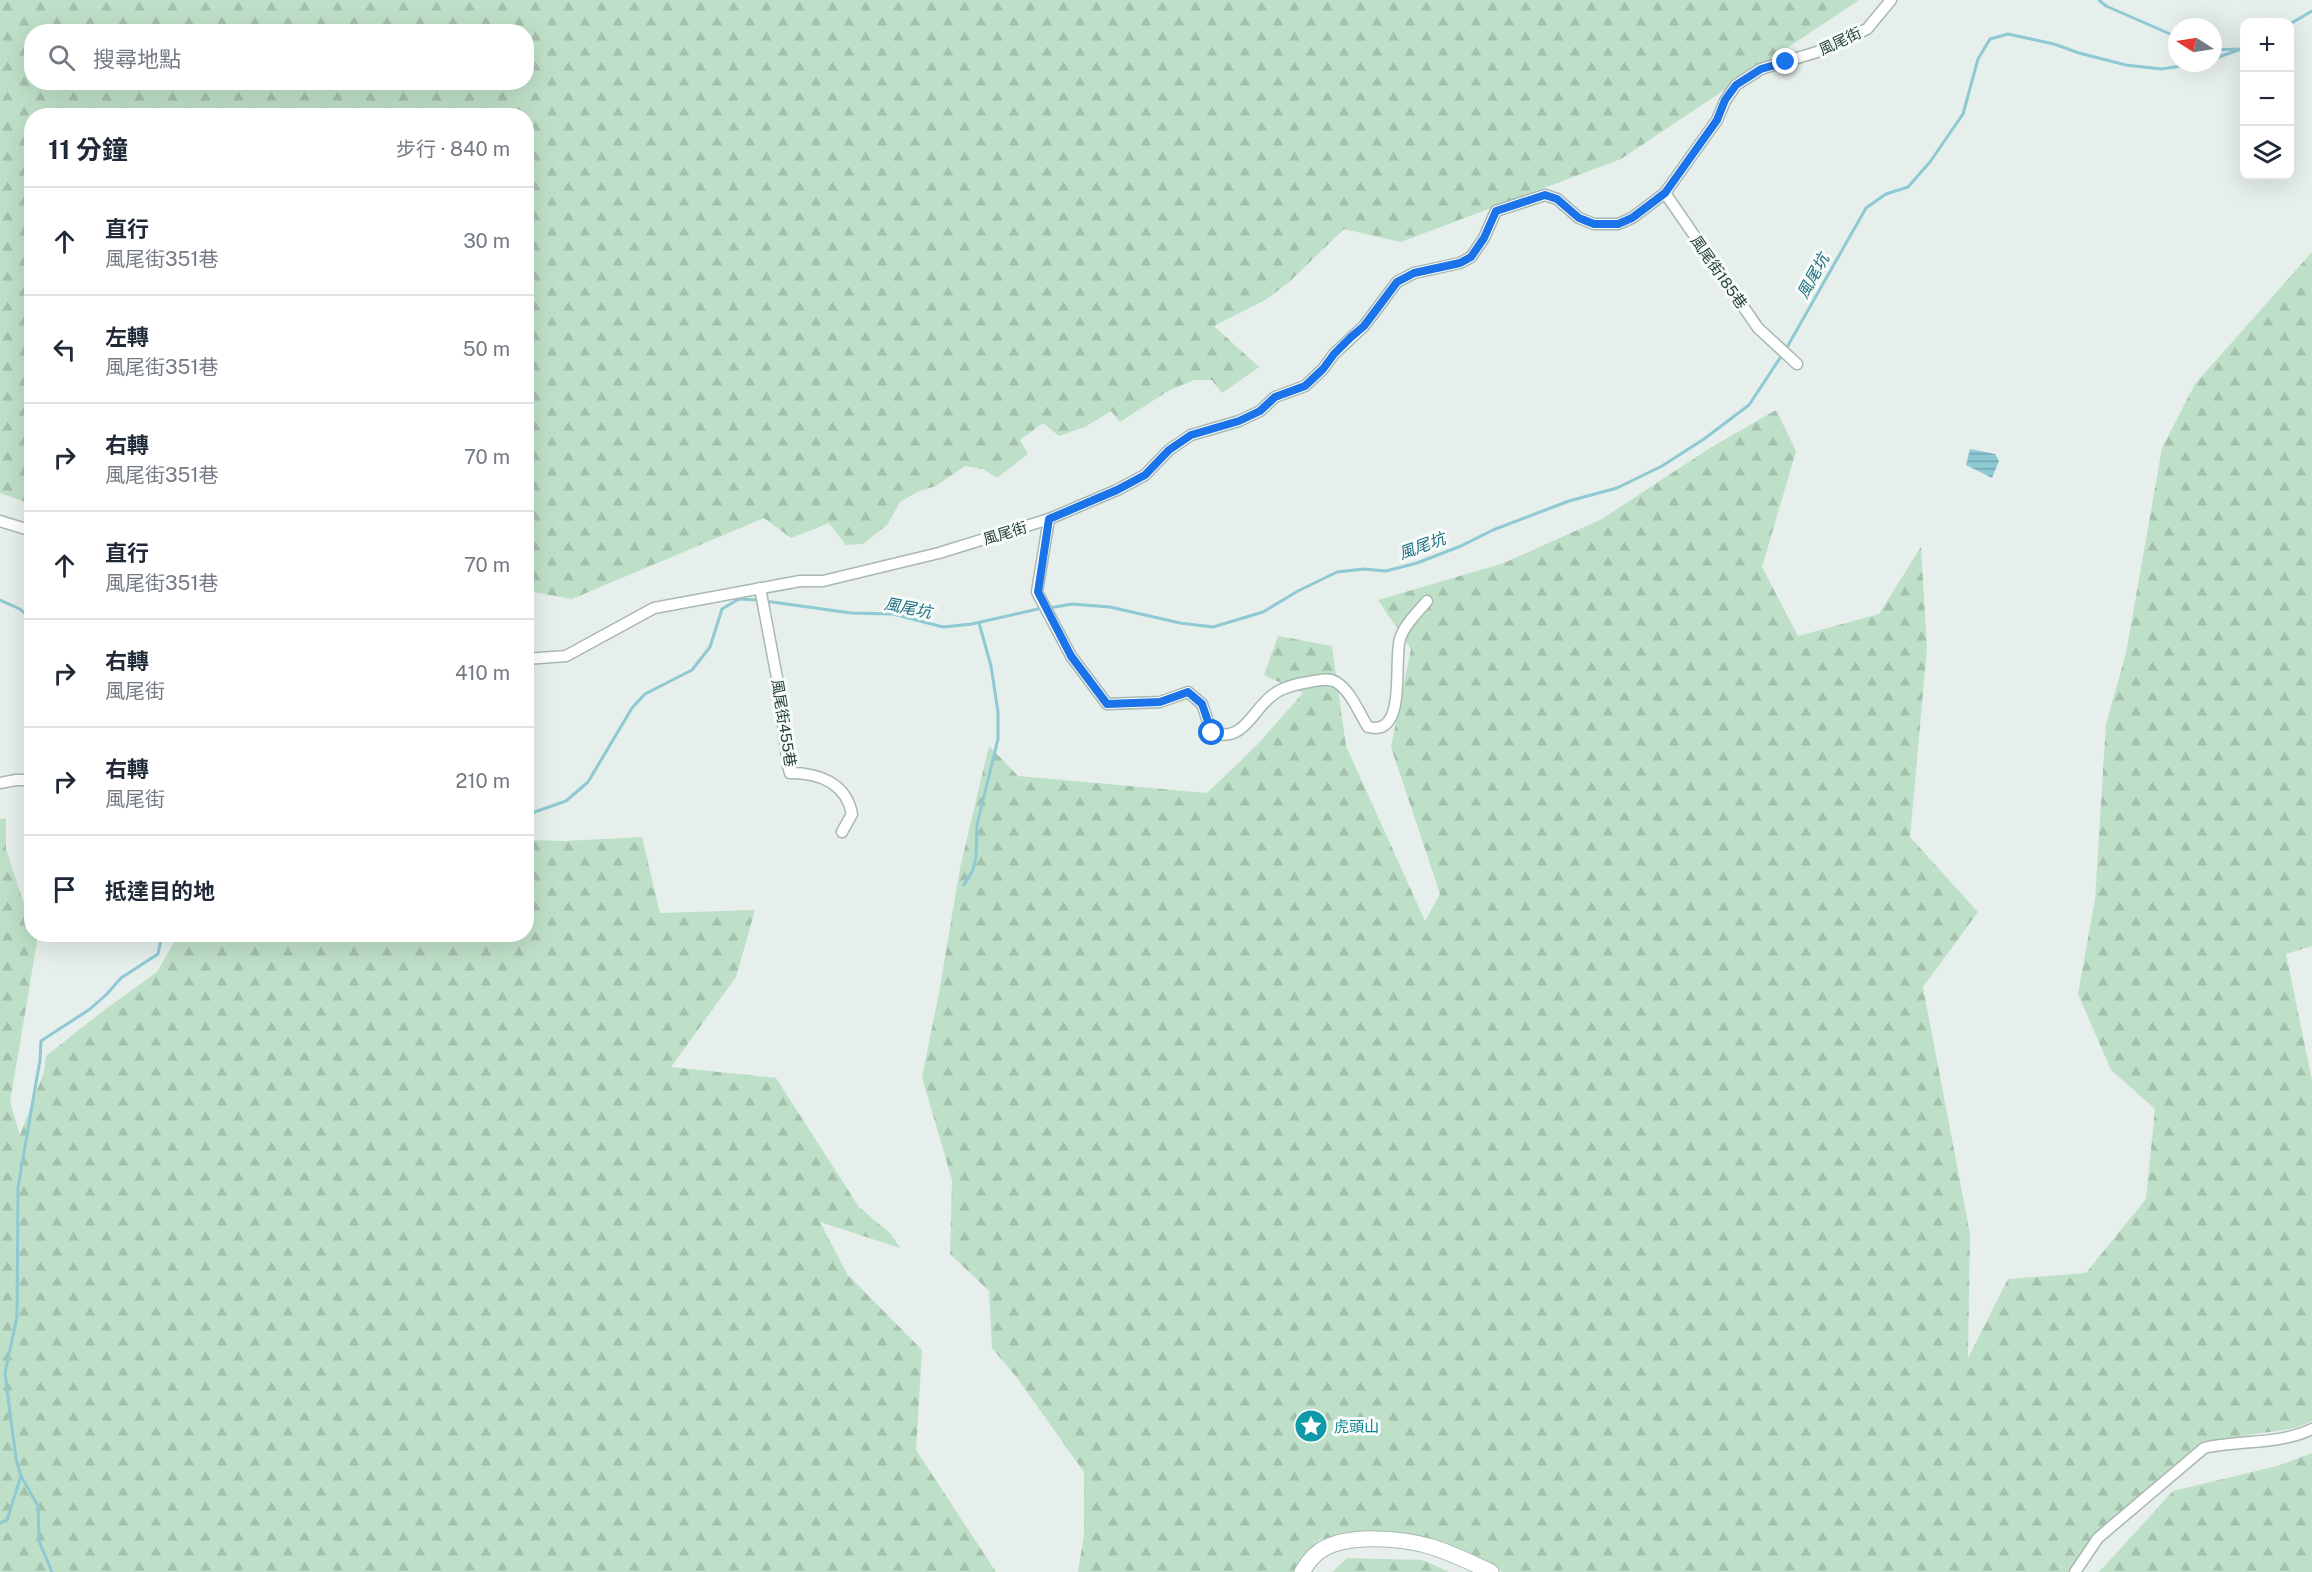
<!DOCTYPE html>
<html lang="zh-TW">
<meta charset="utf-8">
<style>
:root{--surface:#fff;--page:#f2f2f3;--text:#1f2937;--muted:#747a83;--line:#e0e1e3}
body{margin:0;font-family:"Public Sans","Noto Sans TC",sans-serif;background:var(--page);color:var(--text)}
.controls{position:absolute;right:18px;top:18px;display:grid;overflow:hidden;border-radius:12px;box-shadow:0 6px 24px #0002}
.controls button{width:54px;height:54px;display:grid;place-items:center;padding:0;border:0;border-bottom:2px solid var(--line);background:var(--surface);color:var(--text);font:30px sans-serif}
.compass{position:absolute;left:2168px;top:18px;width:54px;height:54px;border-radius:50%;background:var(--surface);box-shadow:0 6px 24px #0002;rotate:282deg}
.stop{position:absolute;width:18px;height:18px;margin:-14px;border:4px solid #1a73e8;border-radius:50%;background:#fff}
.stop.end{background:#1a73e8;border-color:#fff;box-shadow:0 2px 6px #0008}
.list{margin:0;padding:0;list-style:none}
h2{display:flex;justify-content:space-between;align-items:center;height:78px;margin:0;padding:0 24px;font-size:26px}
h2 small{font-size:20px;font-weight:400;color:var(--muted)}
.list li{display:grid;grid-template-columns:39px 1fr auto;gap:18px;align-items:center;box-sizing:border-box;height:108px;padding:0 24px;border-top:2px solid var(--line)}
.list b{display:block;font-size:22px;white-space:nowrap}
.list p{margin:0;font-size:20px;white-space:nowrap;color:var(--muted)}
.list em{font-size:20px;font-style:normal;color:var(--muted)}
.icon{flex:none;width:33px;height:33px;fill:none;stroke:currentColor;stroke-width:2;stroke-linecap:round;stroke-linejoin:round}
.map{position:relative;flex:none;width:2312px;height:1572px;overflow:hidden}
.search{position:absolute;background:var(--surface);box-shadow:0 6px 24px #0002;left:24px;top:24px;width:510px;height:66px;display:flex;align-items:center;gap:15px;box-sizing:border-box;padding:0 21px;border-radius:24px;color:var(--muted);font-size:22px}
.panel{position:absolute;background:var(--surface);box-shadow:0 6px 24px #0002;left:24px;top:108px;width:510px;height:834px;border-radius:24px}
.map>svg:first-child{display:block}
.forest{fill:url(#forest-firs);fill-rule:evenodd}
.water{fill:url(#water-rules)}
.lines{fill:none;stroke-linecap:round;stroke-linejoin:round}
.stream{stroke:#8ec9d4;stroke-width:3}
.street-casing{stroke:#a8b8b2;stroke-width:13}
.secondary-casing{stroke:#a4bbb3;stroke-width:17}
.street{stroke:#fff;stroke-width:10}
.secondary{stroke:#fff;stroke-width:15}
.route{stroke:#1a73e8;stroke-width:8}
.labels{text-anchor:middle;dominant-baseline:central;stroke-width:6;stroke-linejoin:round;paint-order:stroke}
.street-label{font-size:15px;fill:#24423a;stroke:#f7fbf9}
.culture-label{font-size:15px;fill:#0d838f;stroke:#f7fbf9;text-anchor:start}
.water-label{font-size:16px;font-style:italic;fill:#1c6f80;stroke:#f7fbf9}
</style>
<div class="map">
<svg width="2312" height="1572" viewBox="0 0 2312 1572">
<defs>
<pattern id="forest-firs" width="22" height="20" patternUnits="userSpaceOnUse" patternTransform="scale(1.5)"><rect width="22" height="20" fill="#bfe0c8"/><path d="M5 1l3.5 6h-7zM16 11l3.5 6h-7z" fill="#a4c1ad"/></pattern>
<pattern id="water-rules" width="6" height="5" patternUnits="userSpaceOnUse" patternTransform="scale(1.5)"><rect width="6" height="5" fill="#8ec9d4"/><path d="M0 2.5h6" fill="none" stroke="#74a5ad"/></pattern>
</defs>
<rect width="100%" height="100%" fill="#e6efeb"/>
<g class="forest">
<path d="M0,0H1859L1621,159L1401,242L1344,229L1288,283L1265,300L1214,326L1259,367L1222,393L1212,380H1194L1168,391L1120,422L1111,411L1085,427L1059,436L1043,423L1020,440L1028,454L997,478L983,469L965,466L936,486L919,491L900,502L888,524L863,544L846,545L829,523L791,538L764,518L572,599L527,591L526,116H32L31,504L0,493ZM32,32H526V82H32Z"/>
<path d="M2312,252V946L2286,954L2312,1080V1421L2296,1428L2201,1442L2098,1535L2070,1572H1503L1438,1545L1372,1533L1319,1540L1308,1554L1299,1572H1078L1084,1534V1472L1017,1378L992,1348L989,1291L950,1254L952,1180L922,1077L939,993L960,868L989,746L1018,776L1207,793L1255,747L1303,693L1264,675L1278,636L1332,646L1346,746L1425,921L1440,894L1391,747L1411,649L1378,600L1504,563L1602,519L1710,448L1776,410L1796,451L1762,567L1798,636L1879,614L1921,547L1927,648L1910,837L1978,912L1923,987L1970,1234L1968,1358L2008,1279L2086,1273L2146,1199L2155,1109L2111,1070L2078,994L2095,899L2106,724L2126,653L2162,448L2195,384Z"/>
<path d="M0,818L6,820V849L31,925L32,934L35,935L37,942L10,1102L20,1135L44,1072L46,1056L104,1010L157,972L178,935L526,934L527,840L565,841L642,837L660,913L755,910L736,977L671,1067L776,1078L859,1207L891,1234L900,1248L820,1222L847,1274L922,1350L916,1450L996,1572H0Z"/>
<path d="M2312,1453V1572H2099L2173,1491L2277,1466Z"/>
<path d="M1347,1558L1423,1560L1449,1572H1332Z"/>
</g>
<path class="water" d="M1970,449L1995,454L1999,461L1992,478L1966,465Z"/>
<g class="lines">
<g class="stream">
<path d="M2099,0L2106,6L2177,37"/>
<path d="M2290,24L2312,11"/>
<path d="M2213,50L2238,49"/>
<path d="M2213,59L2244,48"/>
<path d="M1786,349L1866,208L1886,194L1908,187L1930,162L1963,114L1978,59L1990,39L2008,34L2054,44L2079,53L2126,65L2161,69L2203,63"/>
<path d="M0,600L20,609L32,620"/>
<path d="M765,601L851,613L893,614L943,627L972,624L1042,608"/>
<path d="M1049,608L1072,604L1110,607L1180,623L1213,627L1263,612L1298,591L1337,572L1364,569L1386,571L1417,563L1461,546L1493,530L1569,501L1617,488L1662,466L1704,439L1749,405L1782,355"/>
<path d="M526,815L566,801L588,782L632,708L645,694L692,670L710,647L722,609L739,599L759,600"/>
<path d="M964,885L973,870L976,857L977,825L998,739V712L991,666L979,623"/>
<path d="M21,1476L38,1506L39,1541L52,1572"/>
<path d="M0,1523L7,1520L21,1476L16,1459L5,1373L17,1317L18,1187L40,1060L41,1041L90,1009L107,994L121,978L158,954L162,934"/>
</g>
<defs>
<g id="street">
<path d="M1665,193L1758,328L1797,364"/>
<path d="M1049,519L1037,592L1071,656L1107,704L1160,702L1188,692L1202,704L1212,733C1245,743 1252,709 1274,694C1284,686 1302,683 1314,681C1321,680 1329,678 1336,682C1351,691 1359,713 1368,727C1408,737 1393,662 1400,639C1404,625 1418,612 1427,601"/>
<path d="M0,521L32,531"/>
<path d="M760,588L778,683L788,766L790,773C819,773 846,783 852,814L842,832"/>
<path d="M526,659L566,656L654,608L800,581H823L939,553L1049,519L1117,490L1145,475L1169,450L1191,435L1239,421L1260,411L1275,397L1305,386L1323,369L1334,354L1364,326L1397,282L1414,273L1460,263L1471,257L1484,238L1496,211L1545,195L1557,199L1579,218L1594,224H1618L1632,218L1665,193L1717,120L1725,101L1736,85L1761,69L1817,52L1867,29L1891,0"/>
<path d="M0,783L16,780H32"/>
<path d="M2075,1572L2098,1538L2204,1448C2238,1440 2279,1445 2312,1429"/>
</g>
<path id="secondary" d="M1302,1572C1307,1564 1312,1556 1320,1551C1346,1533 1403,1538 1432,1547C1452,1553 1472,1563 1491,1572"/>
</defs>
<use href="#street" class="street-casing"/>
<use href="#secondary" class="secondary-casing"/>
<use href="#street" class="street"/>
<use href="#secondary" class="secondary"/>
</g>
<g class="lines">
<path class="route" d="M1212,733L1202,704L1188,692L1160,702L1107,704L1071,656L1038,592L1049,519L1117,490L1145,475L1169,450L1191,435L1239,421L1260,411L1275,397L1305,386L1323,369L1334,354L1350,338L1364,326L1397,282L1414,273L1460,263L1471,257L1484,238L1496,211L1545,195L1557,199L1579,218L1594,224H1618L1632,218L1665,193L1717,120L1725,100L1736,85L1761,69L1786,62"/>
</g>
<defs>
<symbol id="sight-disc" viewBox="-11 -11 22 22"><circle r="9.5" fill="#0f9aa8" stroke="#f7fbf9"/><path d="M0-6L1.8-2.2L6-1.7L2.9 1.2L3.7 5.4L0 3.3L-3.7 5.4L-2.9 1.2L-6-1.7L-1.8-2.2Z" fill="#fff"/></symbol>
</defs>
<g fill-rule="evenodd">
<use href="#sight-disc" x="1292" y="1407" width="38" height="38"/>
</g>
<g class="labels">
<g class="street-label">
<text transform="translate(1840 41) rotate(-25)">風尾街</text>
<text transform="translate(1719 272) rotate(55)">風尾街185巷</text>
<text transform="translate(1005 533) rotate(-17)">風尾街</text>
<text transform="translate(784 723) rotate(81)">風尾街455巷</text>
</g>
<g class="culture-label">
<text x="1334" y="1426">虎頭山</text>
</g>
<g class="water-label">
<text transform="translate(1813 276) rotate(-61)">風尾坑</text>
<text transform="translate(1422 546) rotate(-20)">風尾坑</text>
<text transform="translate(908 608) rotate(11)">風尾坑</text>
</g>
</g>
</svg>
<div class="controls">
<button>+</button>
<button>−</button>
<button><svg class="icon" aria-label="layers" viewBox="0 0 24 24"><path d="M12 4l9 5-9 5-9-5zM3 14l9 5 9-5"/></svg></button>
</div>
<svg class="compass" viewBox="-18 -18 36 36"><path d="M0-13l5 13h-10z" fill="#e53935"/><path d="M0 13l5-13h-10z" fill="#747a83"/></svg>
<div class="stop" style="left:1212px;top:733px"></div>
<div class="stop end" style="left:1786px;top:62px"></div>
<div class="search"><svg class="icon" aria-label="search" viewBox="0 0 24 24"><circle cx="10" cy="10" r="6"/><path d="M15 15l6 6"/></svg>搜尋地點</div>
<section class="panel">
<h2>11 分鐘<small>步行 · 840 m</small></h2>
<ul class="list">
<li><svg class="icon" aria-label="ahead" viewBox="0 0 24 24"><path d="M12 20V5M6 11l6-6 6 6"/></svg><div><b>直行</b><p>風尾街351巷</p></div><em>30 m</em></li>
<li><svg class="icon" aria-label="left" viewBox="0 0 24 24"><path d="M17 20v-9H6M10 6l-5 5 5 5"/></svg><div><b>左轉</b><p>風尾街351巷</p></div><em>50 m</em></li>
<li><svg class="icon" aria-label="right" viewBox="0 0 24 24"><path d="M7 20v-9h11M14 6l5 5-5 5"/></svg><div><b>右轉</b><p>風尾街351巷</p></div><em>70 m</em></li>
<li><svg class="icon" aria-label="ahead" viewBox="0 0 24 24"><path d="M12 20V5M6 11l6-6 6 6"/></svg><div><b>直行</b><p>風尾街351巷</p></div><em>70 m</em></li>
<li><svg class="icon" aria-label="right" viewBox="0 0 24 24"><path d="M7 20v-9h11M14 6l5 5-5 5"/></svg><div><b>右轉</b><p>風尾街</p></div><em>410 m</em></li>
<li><svg class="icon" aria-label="right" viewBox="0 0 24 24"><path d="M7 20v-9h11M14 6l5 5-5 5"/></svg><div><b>右轉</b><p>風尾街</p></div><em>210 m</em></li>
<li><svg class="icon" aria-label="arrive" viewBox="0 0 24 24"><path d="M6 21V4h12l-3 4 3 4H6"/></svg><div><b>抵達目的地</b></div></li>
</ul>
</section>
</div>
